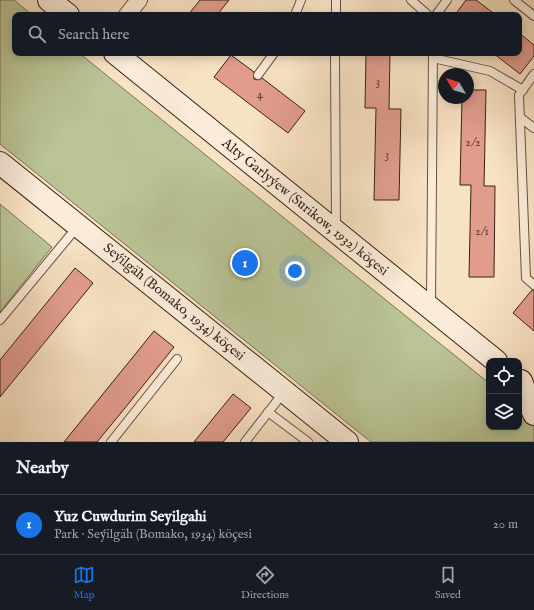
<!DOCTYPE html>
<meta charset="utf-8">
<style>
:root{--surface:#171b24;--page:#20242c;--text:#f1f3f6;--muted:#9ea1a6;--line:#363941;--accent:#1a73e8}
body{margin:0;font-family:"IM FELL English",serif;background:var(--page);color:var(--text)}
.controls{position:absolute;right:12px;bottom:12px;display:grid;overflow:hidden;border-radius:8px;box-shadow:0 2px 10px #0003}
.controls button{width:36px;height:36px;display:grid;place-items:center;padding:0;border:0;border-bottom:1px solid var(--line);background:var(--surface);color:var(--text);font:20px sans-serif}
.compass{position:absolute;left:438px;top:68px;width:36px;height:36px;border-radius:50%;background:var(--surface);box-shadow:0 2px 10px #0003;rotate:308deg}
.you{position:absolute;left:295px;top:271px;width:14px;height:14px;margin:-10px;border:3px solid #fff;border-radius:50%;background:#1a73e8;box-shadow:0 0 0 6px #1a73e833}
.badge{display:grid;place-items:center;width:26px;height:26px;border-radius:50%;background:var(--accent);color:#fff;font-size:13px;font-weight:700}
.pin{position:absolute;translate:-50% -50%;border:2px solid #fff;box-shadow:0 1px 4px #0006}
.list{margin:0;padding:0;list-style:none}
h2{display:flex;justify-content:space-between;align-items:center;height:52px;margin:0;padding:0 16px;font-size:17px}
h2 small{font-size:13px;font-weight:400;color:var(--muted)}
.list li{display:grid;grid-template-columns:26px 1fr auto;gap:12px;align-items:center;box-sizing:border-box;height:60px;padding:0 16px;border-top:1px solid var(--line)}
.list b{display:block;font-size:15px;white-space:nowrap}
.list p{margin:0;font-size:13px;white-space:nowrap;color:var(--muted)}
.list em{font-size:13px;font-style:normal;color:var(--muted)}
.icon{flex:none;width:22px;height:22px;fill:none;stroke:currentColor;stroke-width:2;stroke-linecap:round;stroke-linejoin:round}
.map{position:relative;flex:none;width:534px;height:442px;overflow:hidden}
.search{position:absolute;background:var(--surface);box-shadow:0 2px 10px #0003;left:12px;right:12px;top:12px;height:44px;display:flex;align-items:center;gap:10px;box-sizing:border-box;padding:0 14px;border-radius:8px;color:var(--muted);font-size:15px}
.sheet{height:112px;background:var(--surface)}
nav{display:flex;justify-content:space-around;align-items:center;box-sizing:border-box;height:56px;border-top:1px solid var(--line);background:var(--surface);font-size:11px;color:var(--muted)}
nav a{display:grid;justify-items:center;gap:2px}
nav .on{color:var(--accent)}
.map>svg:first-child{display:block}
.green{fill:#bac496;stroke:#7a7256}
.building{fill:#e19c8d;stroke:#392015}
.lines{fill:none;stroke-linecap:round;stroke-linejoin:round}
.lane-casing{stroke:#695041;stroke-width:10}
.street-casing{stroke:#695041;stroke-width:18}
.secondary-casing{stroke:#392015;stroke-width:24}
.lane{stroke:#faecd9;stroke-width:8}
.street{stroke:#faecd9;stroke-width:16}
.secondary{stroke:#faecd9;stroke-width:22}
.labels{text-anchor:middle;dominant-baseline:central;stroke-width:3.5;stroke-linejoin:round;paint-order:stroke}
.number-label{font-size:12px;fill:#633f33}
.street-label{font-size:14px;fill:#392015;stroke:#faecd9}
</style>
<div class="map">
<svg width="534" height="442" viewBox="0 0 534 442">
<rect width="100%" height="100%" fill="#f8e2c4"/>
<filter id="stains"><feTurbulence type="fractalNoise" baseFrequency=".005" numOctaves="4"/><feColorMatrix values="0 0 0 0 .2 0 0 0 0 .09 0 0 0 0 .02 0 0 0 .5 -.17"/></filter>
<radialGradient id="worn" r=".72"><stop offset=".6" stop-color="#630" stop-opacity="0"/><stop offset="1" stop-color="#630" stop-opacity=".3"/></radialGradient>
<g class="green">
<path d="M0,0H14L32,15H15V53H79L489,383V427H519V407L534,419V442H371L0,144Z"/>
<path d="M0,204L52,247L0,312Z"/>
</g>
<g class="building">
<path d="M200,0H229L217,15H188Z"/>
<path d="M466,0H476L496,15H455Z"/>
<path d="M519,33L534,45V56L520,74L493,53H519Z"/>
<path d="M366,53H390L389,109H401L399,200H374L376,108H365Z"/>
<path d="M231,55L254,72V79L258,80L262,78L305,111L288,133L214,77Z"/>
<path d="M468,90H486L484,186H495L494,277H469L471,185H460L462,98H468Z"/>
<path d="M75,268L93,283L0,397V360Z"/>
<path d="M532,290H534V331L513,313Z"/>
<path d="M154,331L174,347L125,408L97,442H64Z"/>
<path d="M233,394L251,408L223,442H194Z"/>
</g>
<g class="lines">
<defs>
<g id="lane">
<path d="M411,0L428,15"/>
<path d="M514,0L534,16"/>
<path d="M295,15L301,0"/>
<path d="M336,15V0"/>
<path d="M436,15L447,0"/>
<path d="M335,53L336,229"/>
<path d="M433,58L490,71L523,90"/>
<path d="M534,74L519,95L526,278L534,285"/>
<path d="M258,75L274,53"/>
<path d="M521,118L534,128"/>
<path d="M431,304L433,53"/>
<path d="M0,320L78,226"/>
<path d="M268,412L308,442"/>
<path d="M111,442L177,359"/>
<path d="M245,442L284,392"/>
</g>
<path id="street" d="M127,15L139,0"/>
<g id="secondary">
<path d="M49,0L68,15"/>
<path d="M115,53L496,361"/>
<path d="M0,163L347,442"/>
<path d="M521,381L534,414"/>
</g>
</defs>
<use href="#lane" class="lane-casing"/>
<use href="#street" class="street-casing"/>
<use href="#secondary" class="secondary-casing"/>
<use href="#lane" class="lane"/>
<use href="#street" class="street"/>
<use href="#secondary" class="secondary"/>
</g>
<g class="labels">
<g class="number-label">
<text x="378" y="81">3</text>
<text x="260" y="94">4</text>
<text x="473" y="142">2/2</text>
<text x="387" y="154">3</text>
<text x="482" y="231">2/1</text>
</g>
<g class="street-label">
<text transform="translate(305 207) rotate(39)">Alty Garlyýew (Surikow, 1932) köçesi</text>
<text transform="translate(174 302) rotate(39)">Seýilgäh (Bomako, 1934) köçesi</text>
</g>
</g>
<rect width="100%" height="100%" filter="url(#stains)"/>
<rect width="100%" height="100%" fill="url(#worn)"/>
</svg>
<div class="controls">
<button><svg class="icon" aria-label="locate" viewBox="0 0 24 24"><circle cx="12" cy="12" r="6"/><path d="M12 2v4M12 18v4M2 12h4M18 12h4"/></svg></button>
<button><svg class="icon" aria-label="layers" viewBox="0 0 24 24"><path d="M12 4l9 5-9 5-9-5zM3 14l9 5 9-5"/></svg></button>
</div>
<svg class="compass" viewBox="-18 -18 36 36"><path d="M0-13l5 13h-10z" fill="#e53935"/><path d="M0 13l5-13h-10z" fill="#9ea1a6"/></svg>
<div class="you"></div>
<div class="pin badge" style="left:245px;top:263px">1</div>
<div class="search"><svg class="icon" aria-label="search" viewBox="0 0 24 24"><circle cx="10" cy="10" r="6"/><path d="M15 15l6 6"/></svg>Search here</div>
</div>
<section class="sheet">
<h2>Nearby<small></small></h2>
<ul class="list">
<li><span class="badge">1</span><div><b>Yuz Cuwdurim Seyilgahi</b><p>Park · Seýilgäh (Bomako, 1934) köçesi</p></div><em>20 m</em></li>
</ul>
</section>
<nav>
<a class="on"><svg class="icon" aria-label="map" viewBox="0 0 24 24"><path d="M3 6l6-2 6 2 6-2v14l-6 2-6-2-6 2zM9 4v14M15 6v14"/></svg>Map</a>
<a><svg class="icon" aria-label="directions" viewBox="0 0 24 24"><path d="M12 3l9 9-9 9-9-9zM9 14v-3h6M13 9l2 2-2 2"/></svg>Directions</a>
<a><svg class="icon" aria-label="saved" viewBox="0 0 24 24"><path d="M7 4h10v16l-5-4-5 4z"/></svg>Saved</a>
</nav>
